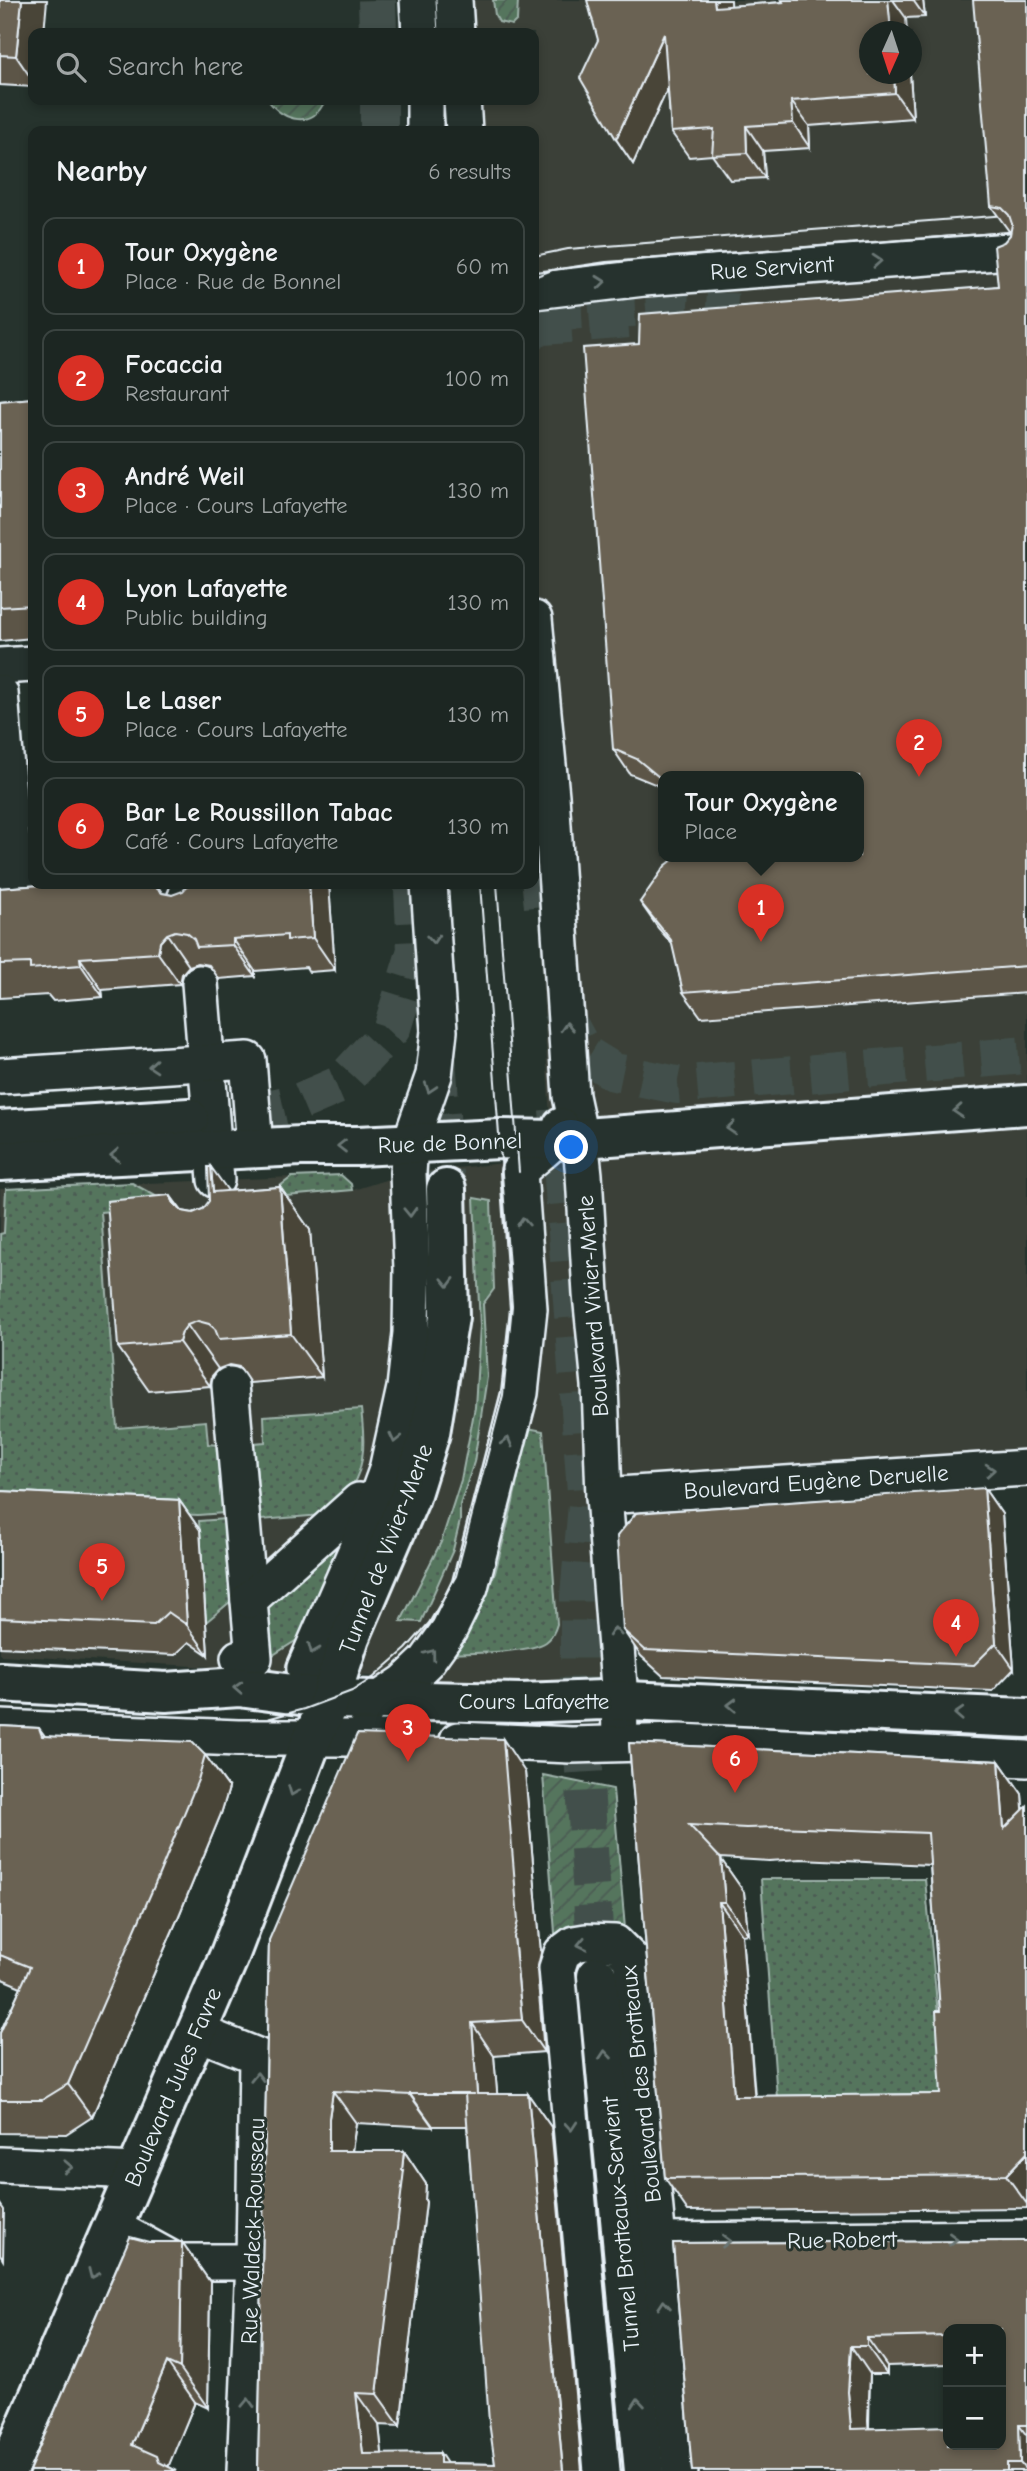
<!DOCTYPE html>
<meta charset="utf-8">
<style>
:root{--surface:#1c2622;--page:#29322f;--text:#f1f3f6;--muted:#a0a5a5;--line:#3a4340;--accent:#d93025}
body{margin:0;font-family:"Comic Neue",sans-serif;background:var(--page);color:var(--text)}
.controls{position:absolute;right:21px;bottom:21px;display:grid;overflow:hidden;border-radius:14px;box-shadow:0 4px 10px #0003}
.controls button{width:63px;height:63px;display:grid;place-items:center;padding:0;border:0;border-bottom:2px solid var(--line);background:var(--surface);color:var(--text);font:35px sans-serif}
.compass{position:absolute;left:859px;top:21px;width:63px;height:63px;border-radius:50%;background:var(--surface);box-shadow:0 4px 10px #0003;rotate:183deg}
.you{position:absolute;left:572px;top:1148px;width:24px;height:24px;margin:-18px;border:5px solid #fff;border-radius:50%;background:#1a73e8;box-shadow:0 0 0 10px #1a73e833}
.badge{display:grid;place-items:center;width:46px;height:46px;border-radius:50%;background:var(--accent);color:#fff;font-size:23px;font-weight:700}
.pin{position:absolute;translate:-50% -58px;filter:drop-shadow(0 2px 4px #0008)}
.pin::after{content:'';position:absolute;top:37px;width:24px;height:21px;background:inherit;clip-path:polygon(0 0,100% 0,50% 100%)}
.popup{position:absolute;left:658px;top:771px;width:206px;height:91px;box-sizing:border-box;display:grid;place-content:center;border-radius:14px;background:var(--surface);filter:drop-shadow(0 2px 5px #0005);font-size:23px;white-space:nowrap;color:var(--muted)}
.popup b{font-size:26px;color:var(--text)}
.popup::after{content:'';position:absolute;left:50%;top:100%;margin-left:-14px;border:14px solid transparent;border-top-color:var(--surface)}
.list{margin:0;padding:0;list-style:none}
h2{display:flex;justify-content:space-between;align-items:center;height:91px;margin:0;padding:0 28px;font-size:30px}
h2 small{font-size:23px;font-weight:400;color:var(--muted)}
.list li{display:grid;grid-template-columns:46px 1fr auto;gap:21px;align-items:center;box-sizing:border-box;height:98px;margin:0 14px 14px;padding:0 14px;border:2px solid var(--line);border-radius:14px}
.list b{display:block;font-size:26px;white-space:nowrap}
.list p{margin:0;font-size:23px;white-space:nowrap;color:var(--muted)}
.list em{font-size:23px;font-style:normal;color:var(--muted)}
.icon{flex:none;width:38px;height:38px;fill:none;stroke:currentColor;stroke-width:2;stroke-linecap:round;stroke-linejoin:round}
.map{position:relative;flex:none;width:1027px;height:2471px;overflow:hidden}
.search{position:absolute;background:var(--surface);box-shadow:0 4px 10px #0003;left:28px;top:28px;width:511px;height:77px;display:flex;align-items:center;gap:18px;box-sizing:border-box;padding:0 24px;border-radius:14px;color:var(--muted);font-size:26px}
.panel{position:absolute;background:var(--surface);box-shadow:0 4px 10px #0003;left:28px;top:126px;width:511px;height:763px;border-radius:14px}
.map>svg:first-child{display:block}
.built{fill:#3a4138;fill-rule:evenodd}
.grass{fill:url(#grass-dots);stroke:#9eb2aa;stroke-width:2}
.garden{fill:url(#garden-furrows);stroke:#9eb2aa;stroke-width:2}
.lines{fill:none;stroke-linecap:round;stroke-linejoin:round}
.minor-tunnel{stroke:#43504b;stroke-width:35;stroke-dasharray:35 18;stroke-linecap:butt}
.major-tunnel{stroke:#43504b;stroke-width:38;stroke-dasharray:38 19;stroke-linecap:butt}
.minor-casing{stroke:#e8f1f8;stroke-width:40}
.major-casing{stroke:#e8f1f8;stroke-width:44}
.minor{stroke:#26332d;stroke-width:35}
.major{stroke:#26332d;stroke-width:38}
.tram{stroke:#e8f1f8;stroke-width:2}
.wall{fill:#5b5447;stroke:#e8f1f8;stroke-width:2;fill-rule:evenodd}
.shaded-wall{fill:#4a4539;stroke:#e8f1f8;stroke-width:2}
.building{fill:#6a6252;stroke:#e8f1f8;stroke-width:2;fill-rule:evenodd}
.oneway{stroke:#6a7674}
.labels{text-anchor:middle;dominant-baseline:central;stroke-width:6;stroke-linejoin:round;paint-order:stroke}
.street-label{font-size:23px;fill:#e8f1f8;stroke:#26332d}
</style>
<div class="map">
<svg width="1027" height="2471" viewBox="0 0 1027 2471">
<defs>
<pattern id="grass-dots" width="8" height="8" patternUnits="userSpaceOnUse" patternTransform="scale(1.75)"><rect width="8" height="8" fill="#54745d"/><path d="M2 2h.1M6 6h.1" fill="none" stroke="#4c5c53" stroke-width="1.8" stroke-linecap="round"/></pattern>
<pattern id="garden-furrows" width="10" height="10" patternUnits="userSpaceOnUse" patternTransform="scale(1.75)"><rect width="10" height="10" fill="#54745d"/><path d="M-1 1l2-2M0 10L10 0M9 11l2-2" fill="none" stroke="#4c5c53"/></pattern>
</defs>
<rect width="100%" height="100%" fill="#26332d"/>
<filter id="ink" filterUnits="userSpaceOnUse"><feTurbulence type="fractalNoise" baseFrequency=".0143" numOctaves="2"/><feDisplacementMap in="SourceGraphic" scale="14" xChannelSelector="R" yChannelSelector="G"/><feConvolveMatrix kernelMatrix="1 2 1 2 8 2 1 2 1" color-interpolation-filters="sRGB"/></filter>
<g filter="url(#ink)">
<path class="built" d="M405,0H1027V1460L617,1489L635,1686L455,1681L0,1655V1189L341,1175L346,1179L353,1190L408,1173L552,1158L534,826V131H413L412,100H534V33H408ZM870,32H912V74H870ZM663,776H859V856H663Z"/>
<g class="grass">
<path d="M341,1175L351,1184L352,1190L264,1198L292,1177Z"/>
<path d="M132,1183L172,1205L101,1212L117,1428L206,1421L208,1444L218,1445L224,1513L198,1515L0,1506V1234L4,1233L6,1189Z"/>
<path d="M474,1198L491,1201L494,1289L483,1304L487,1377L474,1462L460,1505V1521L453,1550L421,1622L401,1621L441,1542L461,1480L475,1407L480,1326Z"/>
<path d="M361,1409C364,1434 367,1465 351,1487C343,1497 331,1506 322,1515L261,1520L254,1443L265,1442L264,1416Z"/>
<path d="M528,1428L543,1431L557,1624C555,1631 552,1638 546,1642C530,1653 469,1653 447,1654L478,1609L495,1573L512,1507Z"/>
<path d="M225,1519L231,1601L206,1622L199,1521Z"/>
<path d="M348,1523L300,1638L270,1657L266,1598Z"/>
<path d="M761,1879H925L946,2097L777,2098Z"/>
</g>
<g class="garden">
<path d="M493,0H518L517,20L512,25L499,22L495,15Z"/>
<path d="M268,100H325C314,129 283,122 268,100Z"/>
<path d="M543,1775L613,1789L626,1940L556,1946Z"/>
</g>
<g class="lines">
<path class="minor-tunnel" d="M547,313L685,307L737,311"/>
<g class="major-tunnel">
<path d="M377,0L378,33"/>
<path d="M379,100V131"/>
<path d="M534,330L543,326L691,314"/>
<path d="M534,821L543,906"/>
<path d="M560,1008L585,1054L614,1072L677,1085L1027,1055"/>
<path d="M437,1057L446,1189"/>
<path d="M558,1109L587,1505L579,1596V1690L597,1976"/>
<path d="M189,1118L267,1109L299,1102L339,1085L392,1028L416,950L413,889"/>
</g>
<defs>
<g id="minor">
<path d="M418,0L420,33"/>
<path d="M454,0L456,33"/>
<path d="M462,100L464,131"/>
<path d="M425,131V100"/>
<path d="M534,291L644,278L1010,251"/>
<path d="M534,619L551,796L571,1096L580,1138L584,1175L591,1294L600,1385L604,1496L619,1686L620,1743"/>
<path d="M0,666L33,664"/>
<path d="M0,693L16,894L151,884"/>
<path d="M200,983L216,1180"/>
<path d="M0,1076L248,1060L255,1148"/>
<path d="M230,1385L254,1658H239"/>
<path d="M604,1496L1027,1468"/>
<path d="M249,1600L359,1501L375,1503"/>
<path d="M330,1699L305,1668L366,1528L387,1470L405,1388L411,1333L412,1269L408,1173L410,1144L434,1075L439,1031L429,884"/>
<path d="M365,1709L405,1682L426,1662L449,1630L470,1587L520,1393L529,1309L519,1172C534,1155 555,1147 561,1126"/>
<path d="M0,1728L238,1738H402"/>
<path d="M458,1740L571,1745L680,1742L1027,1759"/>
<path d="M197,2032L257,2056L254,2262L245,2471"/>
<path d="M0,2165L137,2171"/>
<path d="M113,2227L177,2262H254"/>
<path d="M658,2241L1027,2238"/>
<path d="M602,2471L557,1968L562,1953L574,1944L586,1942L615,1943L631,1959L680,2471"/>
</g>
<g id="major">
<path d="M0,1130L189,1118"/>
<path d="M0,1161L301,1146H358L500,1139L557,1140L1026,1105"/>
<path d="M0,1682L166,1692L239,1687L330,1699L520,1703L603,1700L1027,1718"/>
<path d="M597,1976L644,2471"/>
<path d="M7,2471L230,1954L313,1737L330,1699L350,1637L410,1497L430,1433L449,1317L446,1189"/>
</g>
</defs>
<use href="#minor" class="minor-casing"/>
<use href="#major" class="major-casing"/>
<use href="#minor" class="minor"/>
<use href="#major" class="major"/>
<g class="tram">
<path d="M534,256L568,249L1007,215"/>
<path d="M534,277L552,270L606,262L1009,232"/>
<path d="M497,884L519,1172"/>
<path d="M267,1719L304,1709L352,1691L374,1677L406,1649L429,1623L456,1576L503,1395L512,1306L480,884"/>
</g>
</g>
<g class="wall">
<path d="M0,0L33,33V87L0,85Z"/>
<path d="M782,0H923L925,17L906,18L870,74H910L913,118L809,126L810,148L763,151L765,178L730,180L712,155L689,157L671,132L668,88L633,164L616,139L731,6L783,2Z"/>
<path d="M1027,0V993L701,1017L683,992L673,945L658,928L640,902L859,776H663V791L655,784L630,774L613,749L639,344L998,286L1004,242L1010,235L1011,231H1009L991,206Z"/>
<path d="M33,398V638L0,641V401Z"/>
<path d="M56,884H156L162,893L172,895L329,884L335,970L309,972L306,967L255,971V976L219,979L209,965L198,963L189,966L182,974L180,984L102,990L103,997L53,1001L48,995L0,998V888Z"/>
<path d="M280,1187L310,1230L322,1377L250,1383L239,1367L229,1365L218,1369L212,1376L210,1386L149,1391L118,1347L170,1195L182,1211L193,1213L203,1209L228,1191Z"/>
<path d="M984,1488L1002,1514L1014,1669L993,1691L663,1676L641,1656L623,1630Z"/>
<path d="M0,1491L179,1500L200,1530L208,1655L189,1642L175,1655L0,1647Z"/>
<path d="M0,1726L39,1728L45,1736L205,1755L229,1788L221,1814L178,1918L92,2117L66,2134L0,2133V2033L21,1987L0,1978Z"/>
<path d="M629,1743L999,1761L1022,1794L1023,1810L1027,1806V2208L688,2211L665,2178ZM720,1858L769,1861L801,1859L930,1865L940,2011L941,2094L755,2096L742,1935L748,1934L744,1892Z"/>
<path d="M525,1772L541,1953L537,1970L544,2052L494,2056L497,2094H528L551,2127L582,2471H258L269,1940ZM356,2123L433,2127V2126H467L495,2464L447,2463L382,2454L379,2425L400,2426L426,2202L425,2200L426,2184L404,2151H352Z"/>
<path d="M1027,2241V2471H692L673,2243ZM948,2329H1001V2445L869,2428L870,2374H887V2366L948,2364Z"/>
<path d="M149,2242H182L210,2282L208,2408L195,2402L168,2466L29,2471Z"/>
</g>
<g class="shaded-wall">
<path d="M22,0H47L44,33H33V81L16,56Z"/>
<path d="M714,0H731L732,32L715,7Z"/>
<path d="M888,0H893L906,18L907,32H891Z"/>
<path d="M913,0H923L925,17Z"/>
<path d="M664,34L681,59L633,164L616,139Z"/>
<path d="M894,74H910L913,118L895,93Z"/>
<path d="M791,101L809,126L810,148L793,123Z"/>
<path d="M746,126L763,151L765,178L747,153Z"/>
<path d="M153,884H156L173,908L155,887Z"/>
<path d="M309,884H329L335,970L313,938Z"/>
<path d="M167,934L189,966L182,974L180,984L158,953L160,942Z"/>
<path d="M233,939L255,971V976L233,945Z"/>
<path d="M80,958L102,990L103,997L81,965Z"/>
<path d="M211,1167L242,1210L213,1192Z"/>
<path d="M280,1187L310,1230L322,1377L291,1334Z"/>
<path d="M170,1195L201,1239L174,1204Z"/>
<path d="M187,1325L218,1369L212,1376L210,1386L179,1342L182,1332Z"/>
<path d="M984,1488L1002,1514L1014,1669L996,1643Z"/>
<path d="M179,1500L200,1530L208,1655L187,1625Z"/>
<path d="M503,1739L525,1772L541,1953L537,1970L544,2052L522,2020L514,1937Z"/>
<path d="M205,1755L229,1788L221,1814L178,1918L92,2117L68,2084Z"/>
<path d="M999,1761L1022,1794L1027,1862L1004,1829Z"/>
<path d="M721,1859L744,1892L748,1934L725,1902Z"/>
<path d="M719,1902L742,1935L757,2129L734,2096Z"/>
<path d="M472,2023L494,2056L500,2126L477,2094Z"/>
<path d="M333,2091L356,2123L352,2150L351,2183L329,2151V2118Z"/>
<path d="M410,2094L433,2126V2127L410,2095Z"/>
<path d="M528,2094L551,2127L582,2471H563Z"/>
<path d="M404,2151L426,2184L425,2200L426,2202L400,2426L377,2394Z"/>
<path d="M1027,2153V2204L1006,2175Z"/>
<path d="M0,2204L4,2210L3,2260L0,2255Z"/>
<path d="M182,2242L210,2282L208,2408L180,2368Z"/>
<path d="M867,2338L887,2366V2374L867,2346Z"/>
<path d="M851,2346L870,2374L868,2420L870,2457L851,2429L848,2392Z"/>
<path d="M167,2362L195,2402L167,2470L132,2445Z"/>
<path d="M356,2393L379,2425L384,2471L363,2454Z"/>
<path d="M1019,2425L1027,2436V2471L1020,2463Z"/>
<path d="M440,2453L452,2471L440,2463Z"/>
</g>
<g class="building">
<path d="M0,0H22L16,56L0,55Z"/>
<path d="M587,0H714L715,7L783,2L782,0H888L891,32H870V74H894L895,93L791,101L793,123L746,126L747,153L712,155L714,129L671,132L664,34L616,139L580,78L598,40Z"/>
<path d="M973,0H1027V966L683,992L671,940L640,902L665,866L678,856H859V776H663V778L659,777L637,759L613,749L583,348L639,344L640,314L998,286L994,246L1004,242L1010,235L1012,224L1009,215L1002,208L991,206Z"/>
<path d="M33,398V605L0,607V401Z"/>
<path d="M56,884H153L155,887L162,893L172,895L183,891L189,884H309L313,938L287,940V935L233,939V945L197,947L194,939L187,933L175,931L167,934L160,942L158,953L80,958L81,965L30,969V963L0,964V888Z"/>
<path d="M208,1167H211L213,1192L280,1187L291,1334L219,1339L215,1329L209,1324L198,1321L187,1325L182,1332L179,1342L118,1347L107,1201L170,1195L174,1204L182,1211L193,1213L203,1209L209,1201Z"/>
<path d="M984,1488L996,1643L974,1665L645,1650L623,1630L617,1536L636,1513Z"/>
<path d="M0,1491L179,1500L187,1625L168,1612L154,1625L0,1618Z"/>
<path d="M0,1726L39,1728L42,1736L192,1742L205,1755L198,1780L155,1884L68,2084L42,2100H0V2033L30,1967L0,1955Z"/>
<path d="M357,1734L503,1739L518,1921L514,1937L522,2020L472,2023L477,2094H528L563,2471H258L269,1940ZM333,2091L410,2095V2094H475H465L489,2422L495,2464L440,2463V2453L363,2454L356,2393L377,2394L404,2170H402L404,2151H329V2118Z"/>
<path d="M629,1743L999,1761L1004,1829L1027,1806V2153L1006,2175L665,2178ZM689,1825L746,1828L778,1827L928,1833L940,2011H936L941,2094L734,2096L719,1902H725L721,1859Z"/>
<path d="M130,2237L149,2242H182L180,2368L167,2362L132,2445L157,2456L159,2462L177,2471H29Z"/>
<path d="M1027,2241V2425H1019L1020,2463H1007V2471H692L673,2243ZM948,2329H1001V2445H948V2426L851,2429L848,2392L851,2346H867V2338L948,2336Z"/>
</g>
<defs><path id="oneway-chevron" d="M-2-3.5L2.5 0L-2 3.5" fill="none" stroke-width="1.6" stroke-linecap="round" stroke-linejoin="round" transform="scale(1.75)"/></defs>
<g class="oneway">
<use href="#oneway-chevron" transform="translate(877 261) rotate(-4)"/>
<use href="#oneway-chevron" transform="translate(601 282) rotate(-6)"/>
<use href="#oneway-chevron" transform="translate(433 939) rotate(86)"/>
<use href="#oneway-chevron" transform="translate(567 1027) rotate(-93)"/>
<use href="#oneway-chevron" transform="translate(153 1066) rotate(176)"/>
<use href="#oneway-chevron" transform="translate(430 1088) rotate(108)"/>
<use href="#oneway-chevron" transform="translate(958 1111) rotate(176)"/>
<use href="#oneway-chevron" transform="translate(731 1128) rotate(176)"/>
<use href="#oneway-chevron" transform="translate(342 1146) rotate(-180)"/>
<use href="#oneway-chevron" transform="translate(115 1155) rotate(177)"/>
<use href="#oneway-chevron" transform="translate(410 1212) rotate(88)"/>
<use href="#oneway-chevron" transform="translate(523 1222) rotate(-94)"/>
<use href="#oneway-chevron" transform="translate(448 1282) rotate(89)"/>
<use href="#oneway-chevron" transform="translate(395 1438) rotate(103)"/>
<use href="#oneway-chevron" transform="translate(507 1442) rotate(-75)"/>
<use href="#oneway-chevron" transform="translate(990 1470) rotate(-4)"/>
<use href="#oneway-chevron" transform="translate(615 1632) rotate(-94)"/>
<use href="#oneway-chevron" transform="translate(313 1649) rotate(112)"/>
<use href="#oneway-chevron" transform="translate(431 1654) rotate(-53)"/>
<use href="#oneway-chevron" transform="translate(238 1688) rotate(-177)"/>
<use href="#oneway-chevron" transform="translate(732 1705) rotate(-178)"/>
<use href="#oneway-chevron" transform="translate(959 1714) rotate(-177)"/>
<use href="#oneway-chevron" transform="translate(293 1791) rotate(111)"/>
<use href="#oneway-chevron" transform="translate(582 1944) rotate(168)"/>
<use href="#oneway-chevron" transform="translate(605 2055) rotate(-95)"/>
<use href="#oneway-chevron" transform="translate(257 2077) rotate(-89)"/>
<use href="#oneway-chevron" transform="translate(571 2126) rotate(85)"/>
<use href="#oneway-chevron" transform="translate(68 2167) rotate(2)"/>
<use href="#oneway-chevron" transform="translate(953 2239) rotate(-1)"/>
<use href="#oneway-chevron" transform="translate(726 2241) rotate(-1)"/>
<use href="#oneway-chevron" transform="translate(93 2274) rotate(114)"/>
<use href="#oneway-chevron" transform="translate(664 2305) rotate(-95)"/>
<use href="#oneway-chevron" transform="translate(248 2403) rotate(-88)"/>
<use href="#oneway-chevron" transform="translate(638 2403) rotate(-95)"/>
</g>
</g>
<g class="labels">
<g class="street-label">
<text transform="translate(772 268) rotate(-4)">Rue Servient</text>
<text transform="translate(450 1143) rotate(-2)">Rue de Bonnel</text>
<text transform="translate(593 1306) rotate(-94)">Boulevard Vivier-Merle</text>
<text transform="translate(816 1482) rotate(-4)">Boulevard Eugène Deruelle</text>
<text transform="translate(386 1549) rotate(-69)">Tunnel de Vivier-Merle</text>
<text x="534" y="1701">Cours Lafayette</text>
<text transform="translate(641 2084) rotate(-96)">Boulevard des Brotteaux</text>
<text transform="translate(173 2087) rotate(-67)">Boulevard Jules Favre</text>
<text transform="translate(621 2224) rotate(-95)">Tunnel Brotteaux-Servient</text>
<text transform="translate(253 2231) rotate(-88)">Rue Waldeck-Rousseau</text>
<text transform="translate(842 2240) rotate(-1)">Rue Robert</text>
</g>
</g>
</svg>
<div class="controls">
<button>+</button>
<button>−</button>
</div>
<svg class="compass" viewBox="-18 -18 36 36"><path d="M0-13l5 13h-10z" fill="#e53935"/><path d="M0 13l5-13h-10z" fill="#a0a5a5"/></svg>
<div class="you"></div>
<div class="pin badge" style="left:761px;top:942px">1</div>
<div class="popup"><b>Tour Oxygène</b>Place</div>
<div class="pin badge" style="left:919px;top:777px">2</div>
<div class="pin badge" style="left:408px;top:1762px">3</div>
<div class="pin badge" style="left:956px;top:1657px">4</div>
<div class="pin badge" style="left:102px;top:1601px">5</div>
<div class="pin badge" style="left:735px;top:1793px">6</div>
<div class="search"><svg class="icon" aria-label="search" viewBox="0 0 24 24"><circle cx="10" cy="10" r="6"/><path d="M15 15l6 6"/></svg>Search here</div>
<section class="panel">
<h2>Nearby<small>6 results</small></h2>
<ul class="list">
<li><span class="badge">1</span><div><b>Tour Oxygène</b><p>Place · Rue de Bonnel</p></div><em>60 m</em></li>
<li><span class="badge">2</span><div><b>Focaccia</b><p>Restaurant</p></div><em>100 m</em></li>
<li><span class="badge">3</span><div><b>André Weil</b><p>Place · Cours Lafayette</p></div><em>130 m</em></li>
<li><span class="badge">4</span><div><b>Lyon Lafayette</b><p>Public building</p></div><em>130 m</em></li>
<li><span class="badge">5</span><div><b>Le Laser</b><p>Place · Cours Lafayette</p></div><em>130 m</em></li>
<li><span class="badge">6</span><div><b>Bar Le Roussillon Tabac</b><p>Café · Cours Lafayette</p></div><em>130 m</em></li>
</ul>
</section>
</div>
